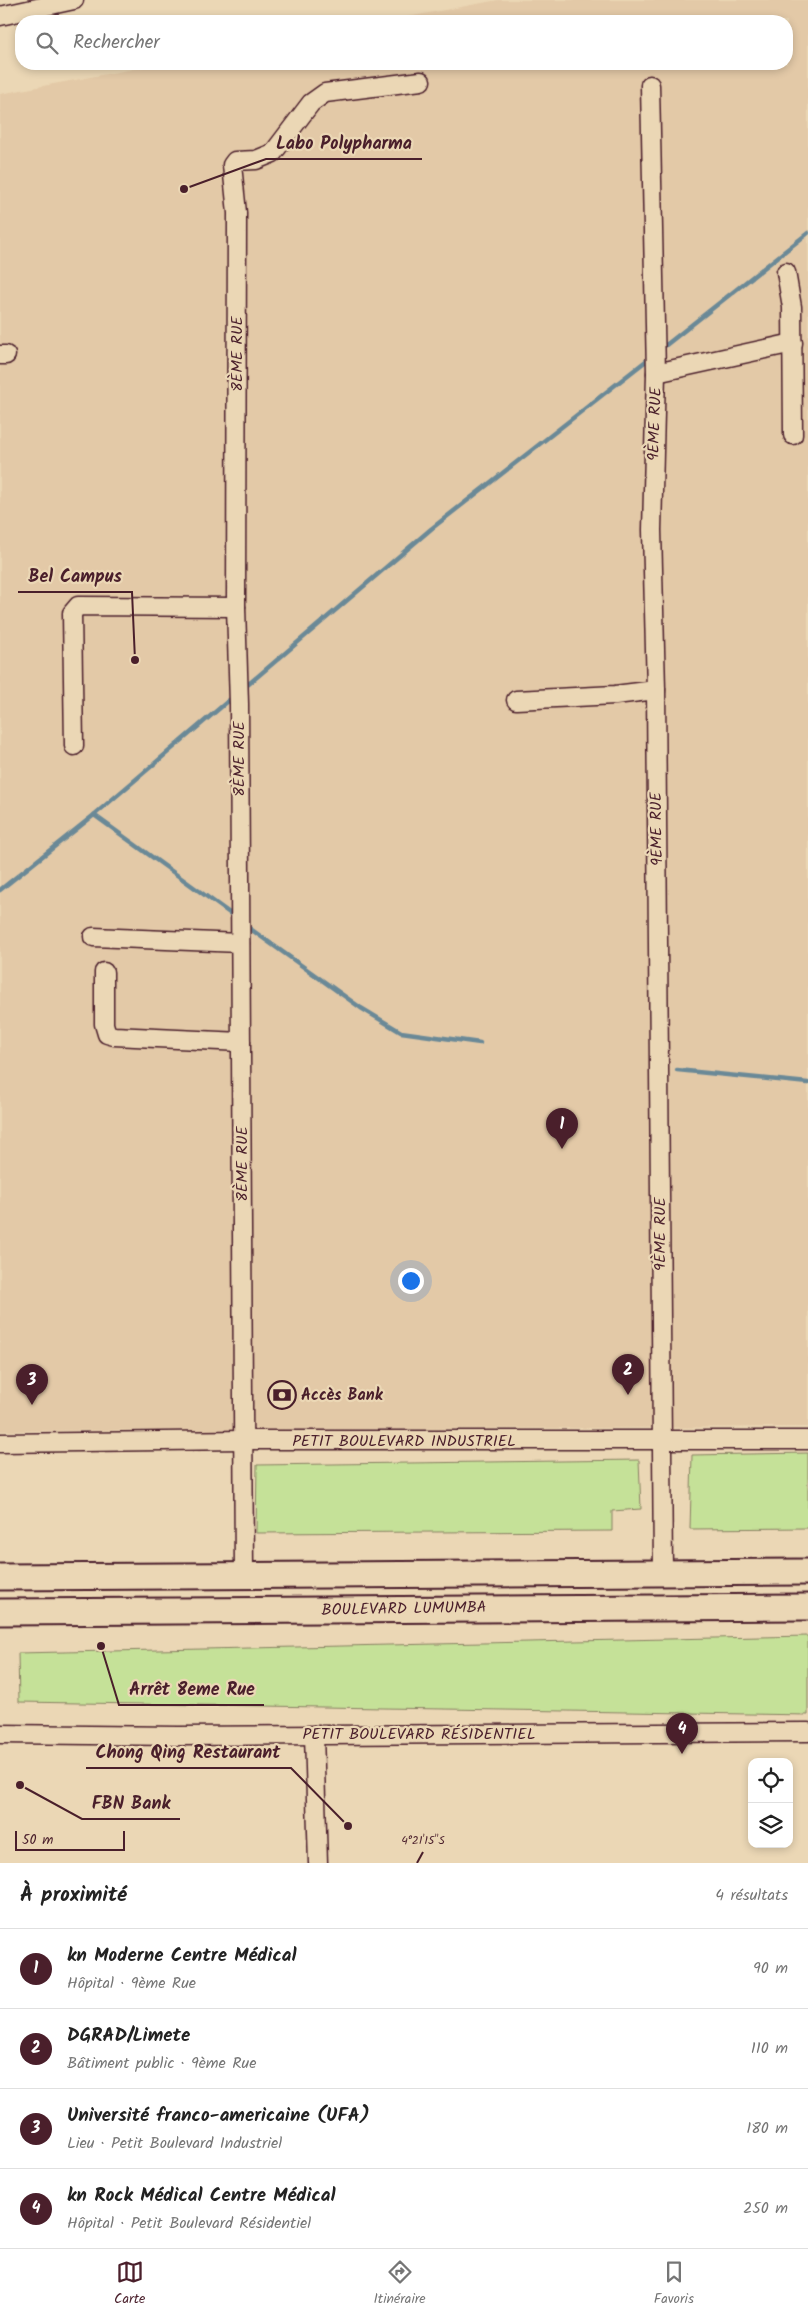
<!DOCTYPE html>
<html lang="fr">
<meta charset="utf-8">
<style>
:root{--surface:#fff;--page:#f2f2f2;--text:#222;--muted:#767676;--line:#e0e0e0;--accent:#4a1f2b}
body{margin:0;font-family:Kalam,sans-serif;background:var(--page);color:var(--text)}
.controls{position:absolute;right:15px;bottom:15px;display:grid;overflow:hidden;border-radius:10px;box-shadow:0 2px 8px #0003}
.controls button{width:45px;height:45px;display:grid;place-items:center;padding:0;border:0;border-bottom:1px solid var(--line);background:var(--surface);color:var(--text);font:25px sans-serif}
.scale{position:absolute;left:15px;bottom:12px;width:110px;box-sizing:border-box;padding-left:5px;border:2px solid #4a1f2b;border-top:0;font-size:14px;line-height:18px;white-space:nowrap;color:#4a1f2b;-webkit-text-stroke:4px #ebd7b5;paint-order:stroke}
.you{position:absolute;left:410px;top:1280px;width:18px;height:18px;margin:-12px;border:4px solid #fff;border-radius:50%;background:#1a73e8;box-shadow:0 0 0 8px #1a73e833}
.badge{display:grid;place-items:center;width:32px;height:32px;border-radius:50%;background:var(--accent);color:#fff;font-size:16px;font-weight:700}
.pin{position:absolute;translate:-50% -41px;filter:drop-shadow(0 1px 2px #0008)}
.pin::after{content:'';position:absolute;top:26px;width:18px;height:15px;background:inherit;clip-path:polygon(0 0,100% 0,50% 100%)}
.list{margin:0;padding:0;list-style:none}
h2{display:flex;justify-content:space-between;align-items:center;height:65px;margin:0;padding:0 20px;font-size:21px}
h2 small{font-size:16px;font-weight:400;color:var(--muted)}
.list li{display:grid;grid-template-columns:32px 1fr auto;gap:15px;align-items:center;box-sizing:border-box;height:80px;padding:0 20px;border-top:1px solid var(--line)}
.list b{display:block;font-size:19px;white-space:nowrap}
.list p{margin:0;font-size:16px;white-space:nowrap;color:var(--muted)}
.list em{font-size:16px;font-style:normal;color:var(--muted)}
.icon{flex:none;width:28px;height:28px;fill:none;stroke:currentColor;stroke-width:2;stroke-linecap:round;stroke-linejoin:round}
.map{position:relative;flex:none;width:808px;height:1863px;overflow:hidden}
.search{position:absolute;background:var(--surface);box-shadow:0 2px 8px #0003;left:15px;right:15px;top:15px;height:55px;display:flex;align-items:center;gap:12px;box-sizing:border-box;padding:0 18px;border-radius:20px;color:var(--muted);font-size:19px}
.sheet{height:385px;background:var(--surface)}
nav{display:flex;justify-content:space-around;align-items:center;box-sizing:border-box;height:70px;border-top:1px solid var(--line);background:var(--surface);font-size:14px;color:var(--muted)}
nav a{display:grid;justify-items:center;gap:2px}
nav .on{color:var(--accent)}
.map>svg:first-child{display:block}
.built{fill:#e3c9a7}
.green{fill:#c5e198;stroke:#888062}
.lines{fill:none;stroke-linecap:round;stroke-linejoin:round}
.stream{stroke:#6b8997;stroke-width:4.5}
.minor-casing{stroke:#4a1f2b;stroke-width:21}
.highway-casing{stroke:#4a1f2b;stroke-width:29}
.minor{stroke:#ebd7b5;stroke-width:18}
.highway{stroke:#ebd7b5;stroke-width:25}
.ticks{fill:none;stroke:#4a1f2b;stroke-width:2}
.labels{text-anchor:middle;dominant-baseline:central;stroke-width:4.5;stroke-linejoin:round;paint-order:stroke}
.street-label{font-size:16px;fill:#4a1f2b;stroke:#ebd7b5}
.poi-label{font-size:16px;font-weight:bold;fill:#4a1f2b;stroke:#ebd7b5;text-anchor:start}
.ticks-label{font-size:12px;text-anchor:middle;fill:#4a1f2b;stroke:#ebd7b5;stroke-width:4.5;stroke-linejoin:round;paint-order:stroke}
.leader{fill:none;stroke:#4a1f2b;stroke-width:2}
.callout-dot{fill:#4a1f2b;stroke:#ebd7b5;stroke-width:2}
.callout-label{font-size:18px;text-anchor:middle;font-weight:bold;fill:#4a1f2b;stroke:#ebd7b5;stroke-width:4.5;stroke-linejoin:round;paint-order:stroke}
</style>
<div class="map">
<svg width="808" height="1863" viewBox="0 0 808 1863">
<rect width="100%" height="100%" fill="#ebd7b5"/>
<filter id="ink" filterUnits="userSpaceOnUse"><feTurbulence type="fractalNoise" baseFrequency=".02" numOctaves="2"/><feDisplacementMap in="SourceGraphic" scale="10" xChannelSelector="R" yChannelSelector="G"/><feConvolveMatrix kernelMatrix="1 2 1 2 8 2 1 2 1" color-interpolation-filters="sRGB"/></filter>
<g filter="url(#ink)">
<path class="built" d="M498,0H808V1427L0,1431V94L160,64H787V21H386Z"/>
<g class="green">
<path d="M808,1453V1528L690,1529L692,1455Z"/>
<path d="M639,1460L641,1509L612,1511V1531L256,1533L257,1465Z"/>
<path d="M808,1636V1715L19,1702L18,1653Z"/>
</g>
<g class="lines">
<g class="stream">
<path d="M661,349L808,233"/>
<path d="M244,688L431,529L651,357"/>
<path d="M94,815L235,917"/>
<path d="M0,890L94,815L234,696"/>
<path d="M245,925L361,1008L401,1032L480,1043"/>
<path d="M677,1070L808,1083"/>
</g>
<defs>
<g id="minor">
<path d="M0,16L74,0"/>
<path d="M650,85L656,373L652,530L656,690L663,1573"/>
<path d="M786,272L792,307L793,435"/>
<path d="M0,355H6"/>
<path d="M656,373L793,343"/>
<path d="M516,700L615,695L656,690"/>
<path d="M74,746L72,613L78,606L236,607"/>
<path d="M93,937L240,943"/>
<path d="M104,972V1024L107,1034L114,1036L241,1042"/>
<path d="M0,1443L244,1440H808"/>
<path d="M244,1575L239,704L236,607L237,213L232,165L235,161L256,160L273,153L311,103L325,93L421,81"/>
<path d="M0,1734L178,1736L808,1732"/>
<path d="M314,1735L318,1863"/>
</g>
<g id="highway">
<path d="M0,1577L808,1572"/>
<path d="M0,1612L808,1607"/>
</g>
</defs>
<use href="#minor" class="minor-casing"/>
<use href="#highway" class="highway-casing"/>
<use href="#minor" class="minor"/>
<use href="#highway" class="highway"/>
</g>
</g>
<path class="ticks" d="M417,1863L423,1852"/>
<defs>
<symbol id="bank-ring" viewBox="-11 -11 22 22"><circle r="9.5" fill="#ebd7b5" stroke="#4a1f2b" stroke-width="1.5"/><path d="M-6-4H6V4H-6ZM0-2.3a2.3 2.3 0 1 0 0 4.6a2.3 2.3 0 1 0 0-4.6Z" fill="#4a1f2b"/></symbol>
</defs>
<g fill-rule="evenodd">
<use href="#bank-ring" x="266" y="1379" width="32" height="32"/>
</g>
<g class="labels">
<g class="street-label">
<text transform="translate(237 354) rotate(-90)">8ÈME RUE</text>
<text transform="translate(655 424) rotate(-88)">9ÈME RUE</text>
<text transform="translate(239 759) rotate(-90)">8ÈME RUE</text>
<text transform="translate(657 829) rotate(-91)">9ÈME RUE</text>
<text transform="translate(242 1164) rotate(-90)">8ÈME RUE</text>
<text transform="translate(660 1234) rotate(-90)">9ÈME RUE</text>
<text x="404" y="1441">PETIT BOULEVARD INDUSTRIEL</text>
<text transform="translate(404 1609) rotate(-1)">BOULEVARD LUMUMBA</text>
<text x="419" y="1734">PETIT BOULEVARD RÉSIDENTIEL</text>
</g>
<g class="poi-label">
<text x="301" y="1395">Accès Bank</text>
</g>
</g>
<g class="ticks-label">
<text x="423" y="1844">4°21'15"S</text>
</g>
<path class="leader" d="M184 189L266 159H422M135 660L132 592H18M101 1646L119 1705H264M348 1826L291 1768H86M20 1785L82 1819H180"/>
<g class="callout-dot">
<circle cx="184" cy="189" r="5"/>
<circle cx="135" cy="660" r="5"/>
<circle cx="101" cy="1646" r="5"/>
<circle cx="348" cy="1826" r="5"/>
<circle cx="20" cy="1785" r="5"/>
</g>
<g class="callout-label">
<text x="344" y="149">Labo Polypharma</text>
<text x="75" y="582">Bel Campus</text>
<text x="192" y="1695">Arrêt 8eme Rue</text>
<text x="188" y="1758">Chong Qing Restaurant</text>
<text x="131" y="1809">FBN Bank</text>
</g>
</svg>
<div class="controls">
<button><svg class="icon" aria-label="locate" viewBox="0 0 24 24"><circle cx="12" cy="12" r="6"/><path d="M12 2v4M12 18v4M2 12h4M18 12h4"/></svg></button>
<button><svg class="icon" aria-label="layers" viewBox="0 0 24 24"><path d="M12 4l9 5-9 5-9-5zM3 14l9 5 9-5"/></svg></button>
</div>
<div class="scale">50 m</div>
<div class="you"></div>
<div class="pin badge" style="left:562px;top:1149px">1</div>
<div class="pin badge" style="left:628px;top:1395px">2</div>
<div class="pin badge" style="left:32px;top:1405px">3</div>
<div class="pin badge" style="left:682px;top:1754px">4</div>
<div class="search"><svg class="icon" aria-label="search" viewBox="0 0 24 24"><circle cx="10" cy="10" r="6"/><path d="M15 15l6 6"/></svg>Rechercher</div>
</div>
<section class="sheet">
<h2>À proximité<small>4 résultats</small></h2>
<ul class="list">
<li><span class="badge">1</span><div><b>kn Moderne Centre Médical</b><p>Hôpital · 9ème Rue</p></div><em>90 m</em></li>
<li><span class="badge">2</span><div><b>DGRAD/Limete</b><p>Bâtiment public · 9ème Rue</p></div><em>110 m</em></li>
<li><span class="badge">3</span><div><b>Université franco-americaine (UFA)</b><p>Lieu · Petit Boulevard Industriel</p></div><em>180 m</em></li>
<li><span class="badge">4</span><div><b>kn Rock Médical Centre Médical</b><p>Hôpital · Petit Boulevard Résidentiel</p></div><em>250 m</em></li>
</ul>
</section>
<nav>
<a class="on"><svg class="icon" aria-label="map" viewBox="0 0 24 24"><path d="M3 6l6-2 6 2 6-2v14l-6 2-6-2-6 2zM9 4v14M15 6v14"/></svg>Carte</a>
<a><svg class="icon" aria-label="directions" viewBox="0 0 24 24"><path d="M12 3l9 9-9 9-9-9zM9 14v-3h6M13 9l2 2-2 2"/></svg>Itinéraire</a>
<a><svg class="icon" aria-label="saved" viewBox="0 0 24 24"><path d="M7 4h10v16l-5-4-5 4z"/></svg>Favoris</a>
</nav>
